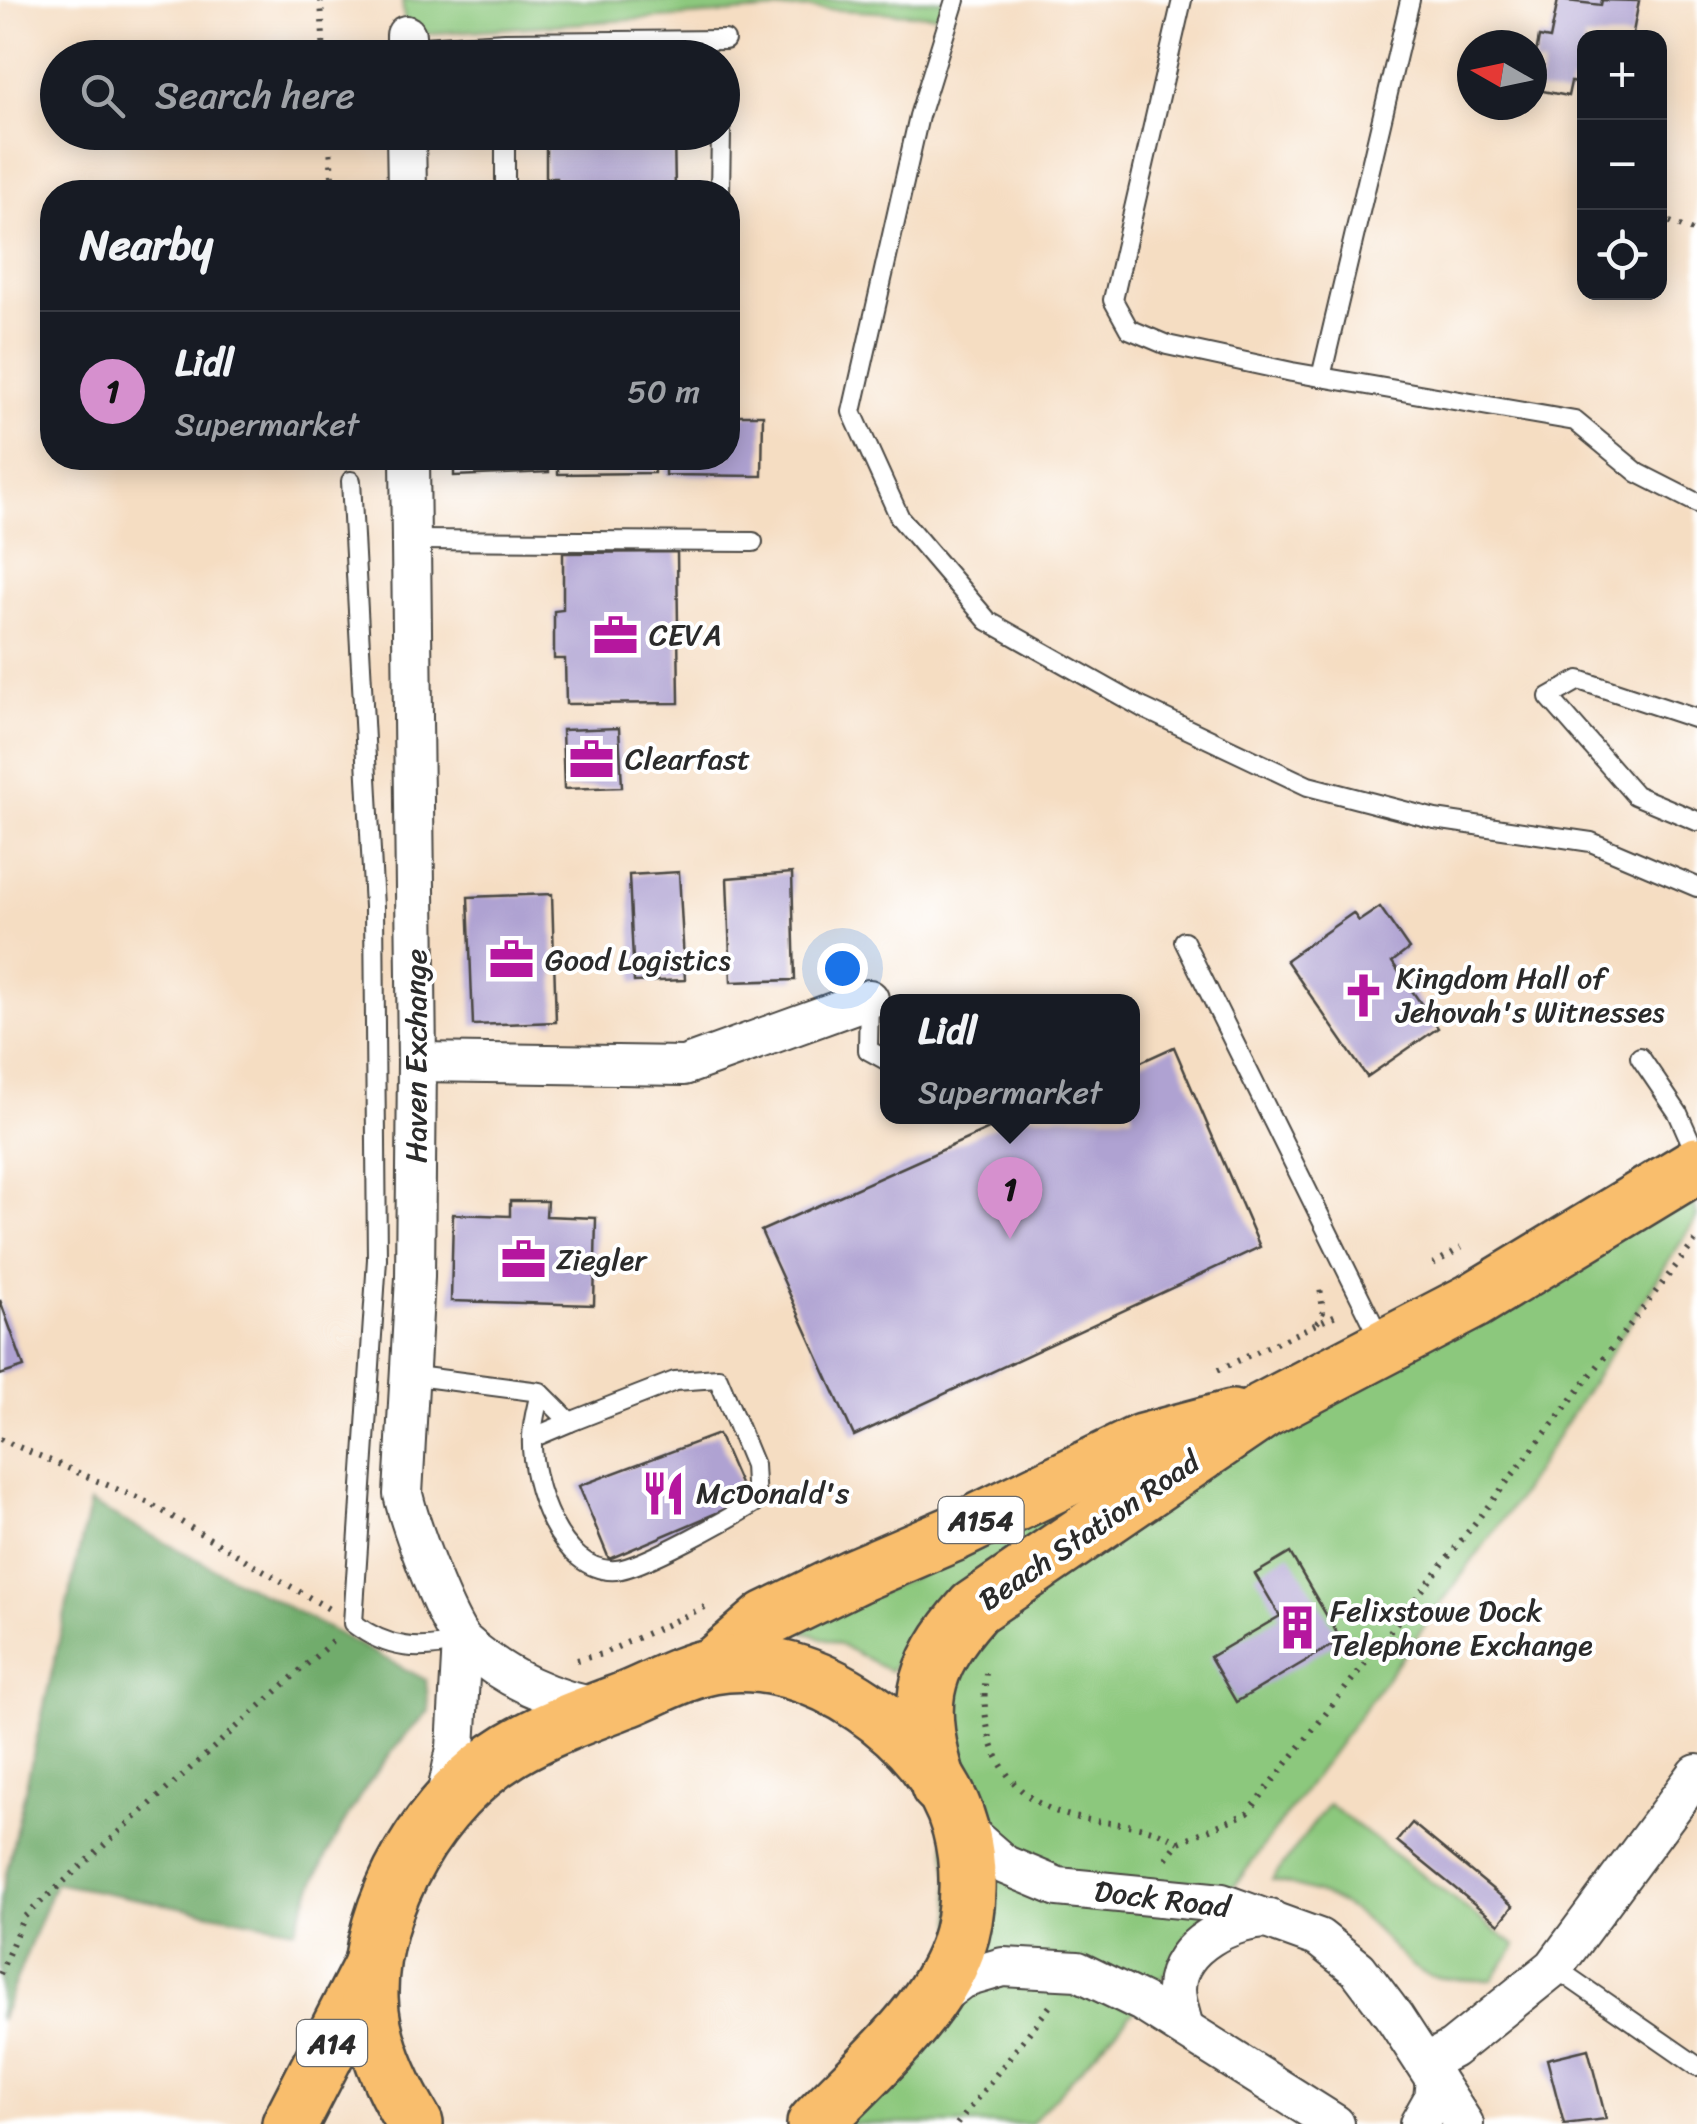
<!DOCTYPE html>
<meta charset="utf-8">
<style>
:root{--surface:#171b24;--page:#20242c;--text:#f1f3f6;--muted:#9ea1a6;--line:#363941;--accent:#d690ce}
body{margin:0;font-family:Sriracha,sans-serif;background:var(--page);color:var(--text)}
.controls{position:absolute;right:30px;top:30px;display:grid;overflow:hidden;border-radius:20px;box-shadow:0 5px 25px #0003}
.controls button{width:90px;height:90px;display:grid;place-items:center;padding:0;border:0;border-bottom:2px solid var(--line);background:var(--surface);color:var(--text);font:50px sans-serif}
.compass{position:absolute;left:1457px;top:30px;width:90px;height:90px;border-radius:50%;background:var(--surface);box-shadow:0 5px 25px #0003;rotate:279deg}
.you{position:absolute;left:842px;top:968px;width:35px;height:35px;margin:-25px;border:8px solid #fff;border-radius:50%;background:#1a73e8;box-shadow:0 0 0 15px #1a73e833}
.badge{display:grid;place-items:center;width:65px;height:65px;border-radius:50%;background:var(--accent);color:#111;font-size:32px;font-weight:700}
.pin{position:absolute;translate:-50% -82px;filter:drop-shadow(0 2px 5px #0008)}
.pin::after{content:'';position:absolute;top:52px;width:35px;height:30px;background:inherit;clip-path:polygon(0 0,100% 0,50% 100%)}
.popup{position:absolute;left:880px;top:994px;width:260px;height:130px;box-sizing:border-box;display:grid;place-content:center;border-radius:20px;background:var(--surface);filter:drop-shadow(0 2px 8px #0005);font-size:32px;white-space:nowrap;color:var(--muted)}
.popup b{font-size:38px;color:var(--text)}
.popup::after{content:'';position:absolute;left:50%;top:100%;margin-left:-20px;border:20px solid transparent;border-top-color:var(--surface)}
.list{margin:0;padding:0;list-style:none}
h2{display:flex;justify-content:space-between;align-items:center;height:130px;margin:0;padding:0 40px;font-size:42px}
h2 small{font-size:32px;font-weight:400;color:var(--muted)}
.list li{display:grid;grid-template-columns:65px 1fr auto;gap:30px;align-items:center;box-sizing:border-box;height:160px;padding:0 40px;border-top:2px solid var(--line)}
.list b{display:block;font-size:38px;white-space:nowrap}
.list p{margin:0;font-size:32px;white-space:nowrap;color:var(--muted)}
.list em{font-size:32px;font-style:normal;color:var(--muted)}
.icon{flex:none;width:55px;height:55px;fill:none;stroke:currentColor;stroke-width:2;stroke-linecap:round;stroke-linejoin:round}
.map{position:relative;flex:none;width:1697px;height:2124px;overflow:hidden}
.search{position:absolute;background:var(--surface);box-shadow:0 5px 25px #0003;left:40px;top:40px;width:700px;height:110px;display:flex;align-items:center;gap:25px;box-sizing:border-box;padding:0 35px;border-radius:55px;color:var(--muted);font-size:38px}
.panel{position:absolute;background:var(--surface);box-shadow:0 5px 25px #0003;left:40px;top:180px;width:700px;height:290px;border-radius:40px}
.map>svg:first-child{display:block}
.green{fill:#8cc87d;stroke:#5c7a54;stroke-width:2.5}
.forest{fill:#71ac6c;stroke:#4e6c4c;stroke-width:2.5}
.building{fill:#afa2d2}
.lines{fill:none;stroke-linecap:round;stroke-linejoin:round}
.lane-casing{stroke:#494642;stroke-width:22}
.street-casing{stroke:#494642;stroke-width:42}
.primary-casing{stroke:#494642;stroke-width:60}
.highway-casing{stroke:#494642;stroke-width:60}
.path{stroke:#494642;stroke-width:6;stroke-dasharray:2.5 8;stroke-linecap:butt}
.lane{stroke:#fff;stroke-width:18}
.street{stroke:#fff;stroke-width:38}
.primary{stroke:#f9be6d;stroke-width:55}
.highway{stroke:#f9be6d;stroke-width:55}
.labels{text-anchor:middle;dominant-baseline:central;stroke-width:8;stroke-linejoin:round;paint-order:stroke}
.shield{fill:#fff;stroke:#6b6b6b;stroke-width:2.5}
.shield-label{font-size:28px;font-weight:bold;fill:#2b2b2b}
.poi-label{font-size:30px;fill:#2b2b2b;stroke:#fff;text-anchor:start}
.street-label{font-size:30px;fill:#2b2b2b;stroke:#fff}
</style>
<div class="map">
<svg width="1697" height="2124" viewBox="0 0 1697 2124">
<rect width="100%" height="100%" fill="#fff"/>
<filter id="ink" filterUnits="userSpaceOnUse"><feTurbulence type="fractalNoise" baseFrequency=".01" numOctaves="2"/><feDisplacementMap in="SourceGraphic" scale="20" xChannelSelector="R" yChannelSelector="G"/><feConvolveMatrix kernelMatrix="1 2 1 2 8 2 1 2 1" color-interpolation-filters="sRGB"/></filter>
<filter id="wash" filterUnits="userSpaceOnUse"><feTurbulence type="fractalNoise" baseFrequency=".0048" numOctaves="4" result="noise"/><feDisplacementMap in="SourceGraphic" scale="40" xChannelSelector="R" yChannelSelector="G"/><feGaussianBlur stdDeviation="2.25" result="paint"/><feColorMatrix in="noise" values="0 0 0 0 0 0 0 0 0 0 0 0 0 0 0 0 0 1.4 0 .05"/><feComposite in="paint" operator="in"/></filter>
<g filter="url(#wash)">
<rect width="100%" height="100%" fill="#f5ddc2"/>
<g class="green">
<path d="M402,0H955L950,16L805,8L406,35Z"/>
<path d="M1688,1171L1697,1217L1516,1501L1222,1903L1142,2002L1030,2124H815L956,1951L939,1786L955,1629Z"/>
<path d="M1103,1488L935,1609L890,1671L839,1644L799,1630Z"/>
<path d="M1328,1804L1516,1946L1492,1980C1406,1982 1421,1971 1365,1920C1340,1897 1304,1888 1272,1880Z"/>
</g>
<path class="forest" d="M90,1503L426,1680L429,1711C366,1773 326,1847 295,1929L55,1883L0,2020V1901Z"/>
<g id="blocks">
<g class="building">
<path d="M1558,0L1601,5L1602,0L1639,1L1632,38H1584V84L1571,82L1568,96L1538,90L1543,66L1534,65L1539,37L1550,39Z"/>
<path d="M558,132H674L675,192H558L557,178H546V136Z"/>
<path d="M728,415H763L762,476L665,475V458H728Z"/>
<path d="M454,458H549V472L454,476Z"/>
<path d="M558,458H654V473L558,474Z"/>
<path d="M677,552L679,703L566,704L565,659H554V611L563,610V553Z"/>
<path d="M619,728L622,787L564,789L562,730Z"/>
<path d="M679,872L685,980L634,982L629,875Z"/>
<path d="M792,873L795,980L731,982L727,878Z"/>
<path d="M552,894L556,1022L473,1025L468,897Z"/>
<path d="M1380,907L1409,949L1392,962L1438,1028L1367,1077L1286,960L1353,913L1359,921Z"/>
<path d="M1174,1047L1260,1247L854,1436L761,1231L1018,1116H1132V1066Z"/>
<path d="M510,1201H547L546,1216L596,1218L594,1305L451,1301L453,1214L510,1216Z"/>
<path d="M0,1300L24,1367L0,1375Z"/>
<path d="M718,1434L747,1500L609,1559L579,1486Z"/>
<path d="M1290,1553L1341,1640L1236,1702L1210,1657L1280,1616L1255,1574Z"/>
<path d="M1412,1823L1513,1906L1499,1924L1397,1841Z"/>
<path d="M1588,2049L1606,2119L1564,2124L1547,2059Z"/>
</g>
</g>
</g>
<g filter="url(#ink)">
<use href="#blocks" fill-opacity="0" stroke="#494642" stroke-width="2.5"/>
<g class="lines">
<defs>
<g id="lane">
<path d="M955,0L919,116L852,412L900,518L988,621L1143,708L1308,786L1435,819L1591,842L1697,887"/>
<path d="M1182,0L1113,300L1129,329L1167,345L1292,372L1575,421L1638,473L1697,503"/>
<path d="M405,48L505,42L725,40"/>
<path d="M505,132V192"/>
<path d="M720,192L721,132"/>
<path d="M1321,377L1410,0"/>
<path d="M351,481L374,907L377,1259L353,1623C388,1650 421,1652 462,1641"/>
<path d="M411,540L753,542"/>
<path d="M1697,719L1579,680L1549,697L1635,795L1697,821"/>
<path d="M1184,941L1382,1342"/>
<path d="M869,999L868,1050L888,1061"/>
<path d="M1640,1057L1678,1113L1697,1156"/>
<path d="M408,1375L540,1392L570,1422L675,1381L718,1378L754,1465L756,1502C732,1517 642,1568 616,1570C560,1574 530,1482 532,1438C532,1423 537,1407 540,1392"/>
<path d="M532,1438L570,1422"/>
<path d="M1554,1967L1697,2066"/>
</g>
<g id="street">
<path d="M406,35V58"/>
<path d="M406,132L407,192"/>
<path d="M410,458L417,1062L415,1277L403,1494C409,1522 447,1627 465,1643C504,1678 553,1701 603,1708"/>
<path d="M417,1062L684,1066L869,999"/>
<path d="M444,1807L456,1748L462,1641"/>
<path d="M960,1826L1005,1865L1058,1887L1222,1903L1319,1938L1358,1969L1395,2018L1464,2124"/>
<path d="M934,2000L962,1979L1003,1967L1078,1971L1142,2002L1335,2124"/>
<path d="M1184,2028C1181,2015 1176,2002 1176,1989C1177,1945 1233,1919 1270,1919"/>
<path d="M1425,2063L1452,2049L1554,1967L1697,1774"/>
<path d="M1419,2124L1433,2099L1435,2079"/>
</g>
<g id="primary">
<path d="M714,1665L767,1619L855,1576L955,1533L1142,1442L1232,1418"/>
<path d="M939,1786C916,1707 918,1671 974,1608L1264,1410L1473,1301L1697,1165"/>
</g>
<g id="highway">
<path d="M290,2124L370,1968"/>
<path d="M415,2124C392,2086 371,2042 370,1997C368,1904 432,1798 511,1750C548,1728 588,1714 628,1699C655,1688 685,1671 713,1666C809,1647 935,1736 960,1828C970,1865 970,1912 957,1948C932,2017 864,2072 815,2124"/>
</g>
</defs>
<use href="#lane" class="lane-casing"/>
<use href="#street" class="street-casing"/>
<use href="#primary" class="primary-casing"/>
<use href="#highway" class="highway-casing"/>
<g class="path">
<path d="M321,0L324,58"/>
<path d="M329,132L333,192"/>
<path d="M1660,218L1697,233"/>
<path d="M1433,1264L1461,1248"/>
<path d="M1317,1323L1323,1312L1320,1287"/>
<path d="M1218,1370L1338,1314"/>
<path d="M0,1439L149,1503L329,1609"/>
<path d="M577,1660L602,1654L707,1606"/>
<path d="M986,1673C978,1739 1003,1800 1074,1817C1112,1826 1144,1821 1179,1842"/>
<path d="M1166,1858L1179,1842L1248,1813L1697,1239"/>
<path d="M0,1974L23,1918L335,1639"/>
<path d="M957,2124L1050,2006"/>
</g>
<use href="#lane" class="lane"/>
<use href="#street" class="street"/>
<use href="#primary" class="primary"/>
<use href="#highway" class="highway"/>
</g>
</g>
<defs>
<symbol id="office-bare" viewBox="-9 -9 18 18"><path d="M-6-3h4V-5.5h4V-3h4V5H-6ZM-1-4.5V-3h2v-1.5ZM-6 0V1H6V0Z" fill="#b5179e" stroke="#fff" stroke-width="2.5" paint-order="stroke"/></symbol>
<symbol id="church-bare" viewBox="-9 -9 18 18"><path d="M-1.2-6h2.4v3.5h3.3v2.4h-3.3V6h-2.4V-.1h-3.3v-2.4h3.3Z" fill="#b5179e" stroke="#fff" stroke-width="2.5" paint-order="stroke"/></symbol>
<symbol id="restaurant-bare" viewBox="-9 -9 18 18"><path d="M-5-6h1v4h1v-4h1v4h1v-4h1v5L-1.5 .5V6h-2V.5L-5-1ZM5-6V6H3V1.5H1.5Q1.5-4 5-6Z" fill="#b5179e" stroke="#fff" stroke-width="2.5" paint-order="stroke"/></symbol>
<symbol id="building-bare" viewBox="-9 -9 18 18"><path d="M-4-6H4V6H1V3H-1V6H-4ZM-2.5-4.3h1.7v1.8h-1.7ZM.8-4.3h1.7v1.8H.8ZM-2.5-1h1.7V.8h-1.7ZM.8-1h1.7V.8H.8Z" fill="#b5179e" stroke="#fff" stroke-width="2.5" paint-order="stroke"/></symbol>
</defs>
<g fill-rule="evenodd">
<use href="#office-bare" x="584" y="604" width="63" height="63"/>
<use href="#office-bare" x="560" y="728" width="63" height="63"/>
<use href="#office-bare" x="480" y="928" width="63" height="63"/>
<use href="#church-bare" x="1332" y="964" width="63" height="63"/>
<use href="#office-bare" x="492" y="1228" width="63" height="63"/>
<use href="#restaurant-bare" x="632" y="1462" width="63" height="63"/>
<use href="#building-bare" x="1266" y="1596" width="63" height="63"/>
</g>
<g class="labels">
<g class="shield">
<rect x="938.5" y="1497" width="85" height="46" rx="8"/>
<rect x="297" y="2020" width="70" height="46" rx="8"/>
</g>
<g class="shield-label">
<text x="981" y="1520">A154</text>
<text x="332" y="2043">A14</text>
</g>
<g class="poi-label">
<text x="649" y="635">CEVA</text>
<text x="625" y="759">Clearfast</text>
<text x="545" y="960">Good Logistics</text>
<text x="1396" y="978">Kingdom Hall of<tspan x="1396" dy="34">Jehovah's Witnesses</tspan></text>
<text x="556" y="1260">Ziegler</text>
<text x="696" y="1493">McDonald's</text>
<text x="1330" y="1611">Felixstowe Dock<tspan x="1330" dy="34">Telephone Exchange</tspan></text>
</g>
<g class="street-label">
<text transform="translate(416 1056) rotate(-90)">Haven Exchange</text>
<text transform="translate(1089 1531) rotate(-34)">Beach Station Road</text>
<text transform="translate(1162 1899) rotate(7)">Dock Road</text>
</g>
</g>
</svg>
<div class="controls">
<button>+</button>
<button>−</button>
<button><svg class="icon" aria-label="locate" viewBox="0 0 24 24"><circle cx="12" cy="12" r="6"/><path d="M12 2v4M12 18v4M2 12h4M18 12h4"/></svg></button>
</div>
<svg class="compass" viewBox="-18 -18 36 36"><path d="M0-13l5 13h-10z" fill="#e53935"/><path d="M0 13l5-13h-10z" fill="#9ea1a6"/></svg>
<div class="you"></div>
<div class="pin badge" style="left:1010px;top:1239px">1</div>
<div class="popup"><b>Lidl</b>Supermarket</div>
<div class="search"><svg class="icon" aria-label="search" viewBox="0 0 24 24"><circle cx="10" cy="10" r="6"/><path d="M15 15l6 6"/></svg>Search here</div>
<section class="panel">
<h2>Nearby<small></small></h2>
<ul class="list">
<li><span class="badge">1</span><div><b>Lidl</b><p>Supermarket</p></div><em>50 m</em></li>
</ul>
</section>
</div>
